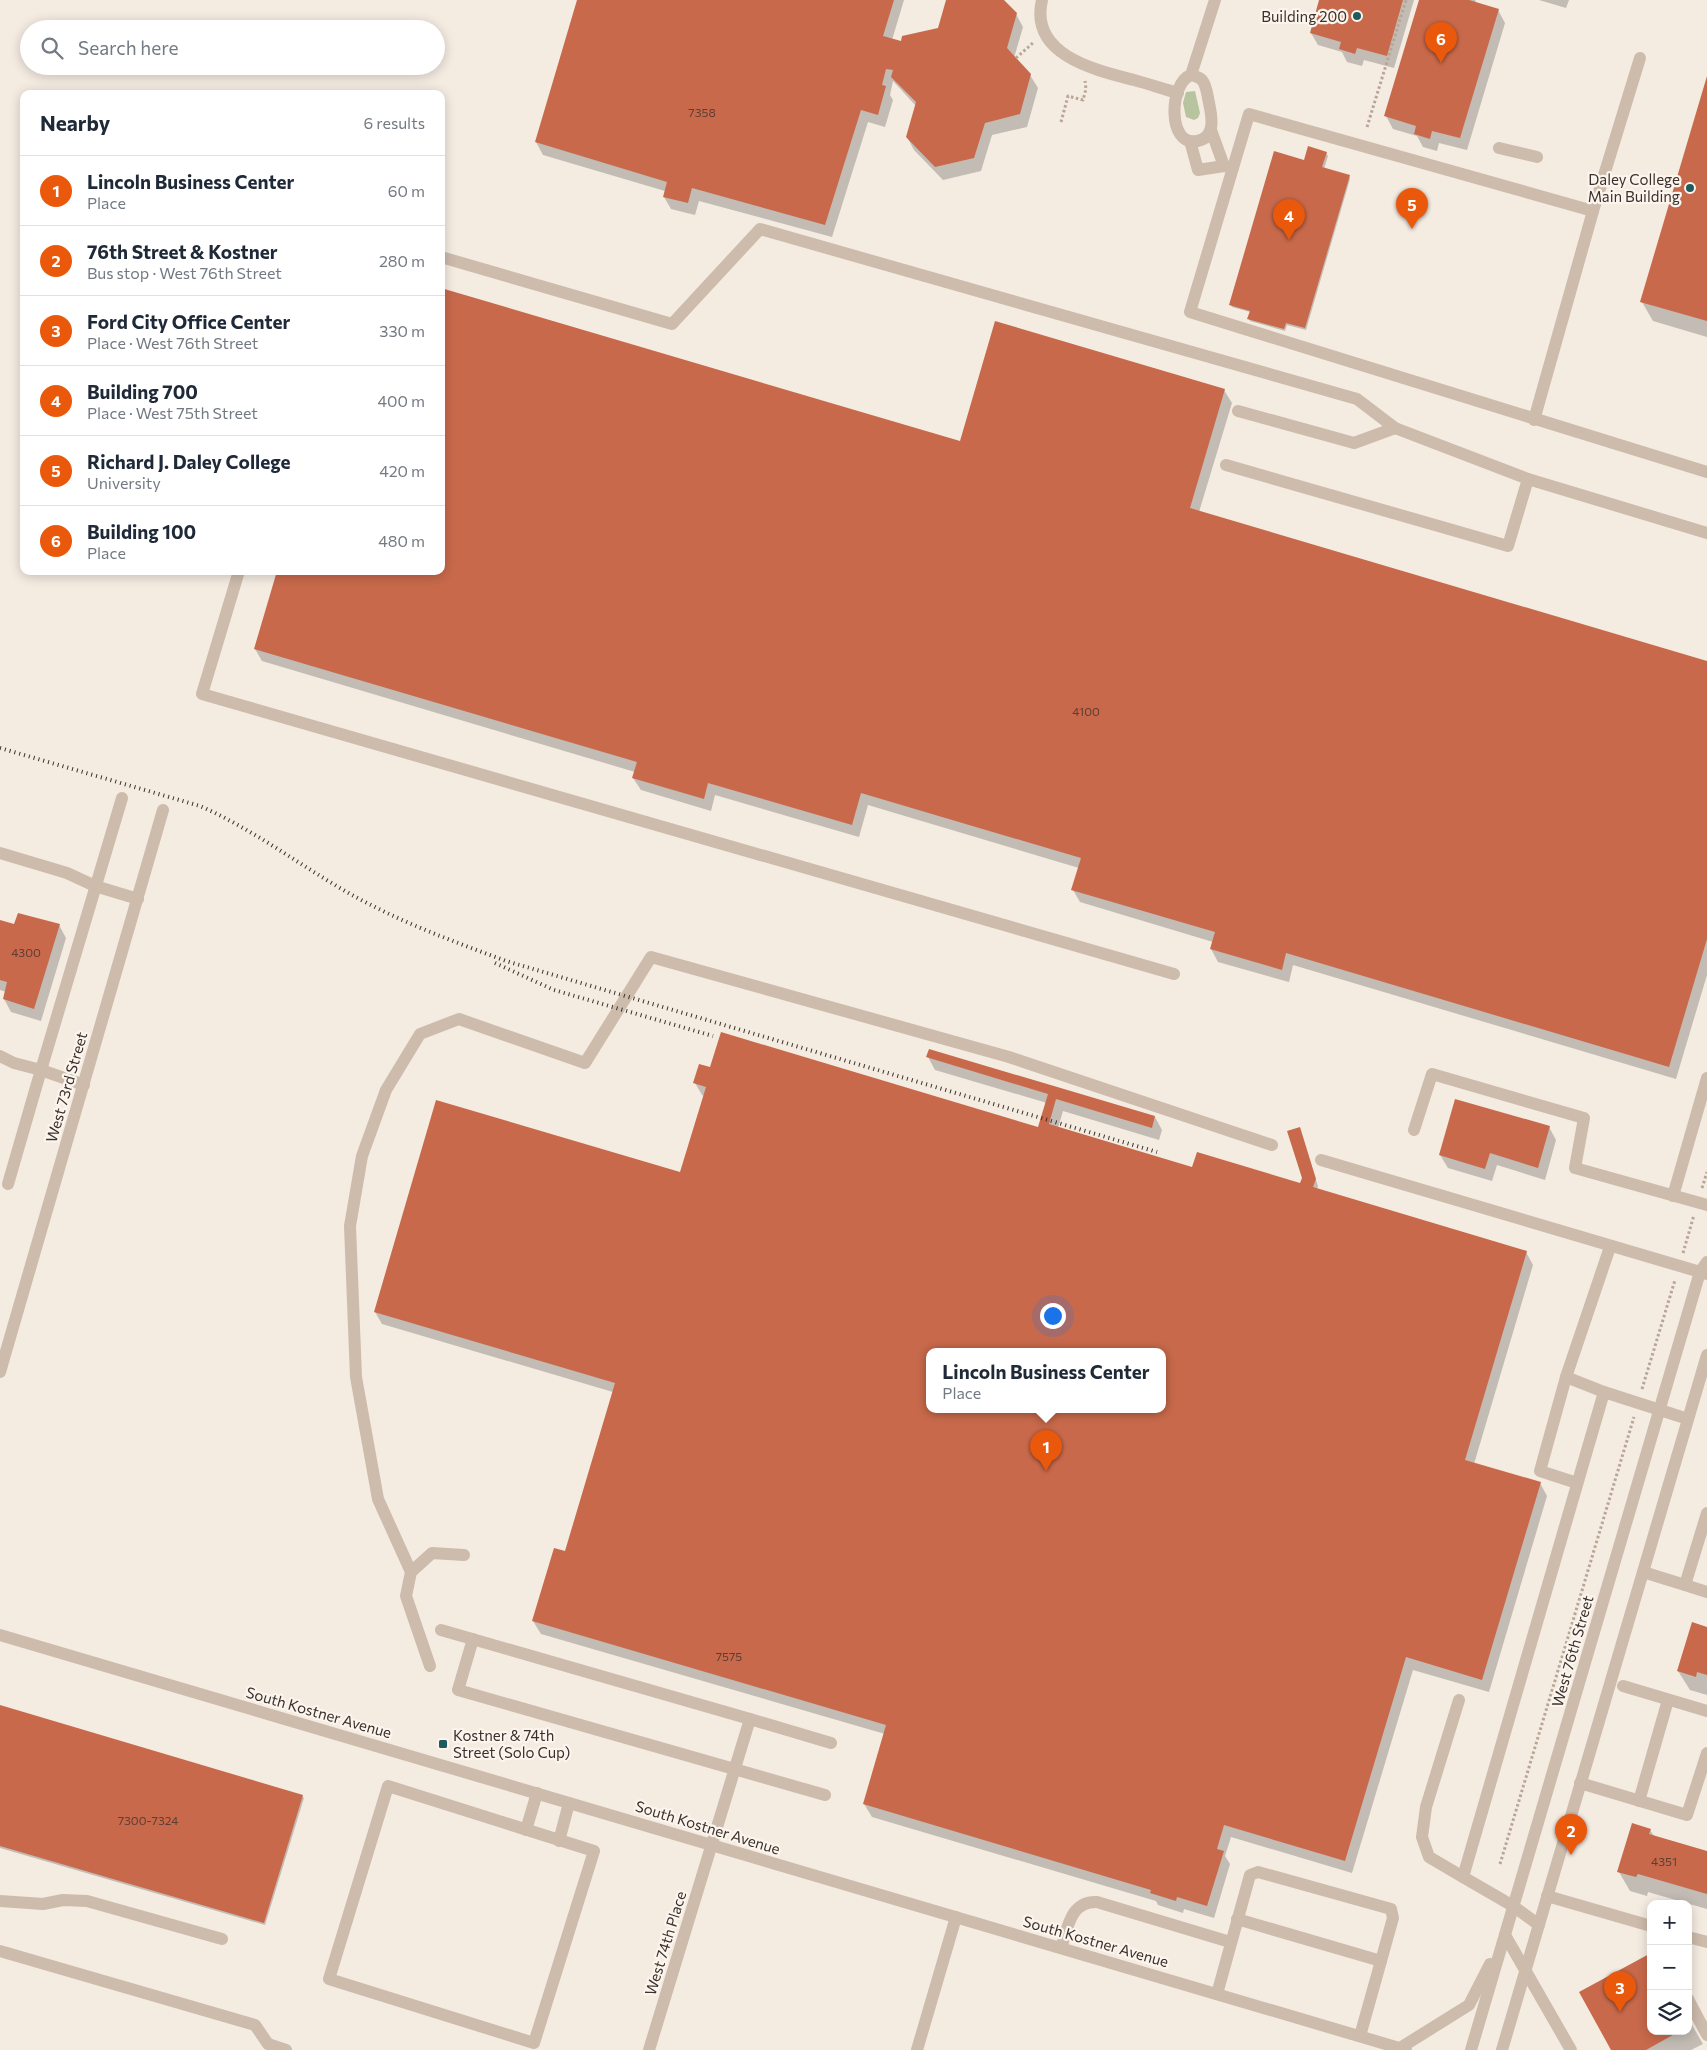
<!DOCTYPE html>
<meta charset="utf-8">
<style>
:root{--surface:#fff;--page:#f2f2f3;--text:#1f2937;--muted:#747a83;--line:#e0e1e3;--accent:#ea580c}
body{margin:0;font-family:Commissioner,sans-serif;background:var(--page);color:var(--text)}
.controls{position:absolute;right:15px;bottom:15px;display:grid;overflow:hidden;border-radius:10px;box-shadow:0 2px 12px #0003}
.controls button{width:45px;height:45px;display:grid;place-items:center;padding:0;border:0;border-bottom:1px solid var(--line);background:var(--surface);color:var(--text);font:25px sans-serif}
.you{position:absolute;left:1052px;top:1315px;width:18px;height:18px;margin:-12px;border:4px solid #fff;border-radius:50%;background:#1a73e8;box-shadow:0 0 0 8px #1a73e833}
.badge{display:grid;place-items:center;width:32px;height:32px;border-radius:50%;background:var(--accent);color:#fff;font-size:16px;font-weight:700}
.pin{position:absolute;translate:-50% -41px;filter:drop-shadow(0 1px 2px #0008)}
.pin::after{content:'';position:absolute;top:26px;width:18px;height:15px;background:inherit;clip-path:polygon(0 0,100% 0,50% 100%)}
.popup{position:absolute;left:926px;top:1348px;width:240px;height:65px;box-sizing:border-box;display:grid;place-content:center;border-radius:10px;background:var(--surface);filter:drop-shadow(0 1px 4px #0005);font-size:16px;white-space:nowrap;color:var(--muted)}
.popup b{font-size:19px;color:var(--text)}
.popup::after{content:'';position:absolute;left:50%;top:100%;margin-left:-10px;border:10px solid transparent;border-top-color:var(--surface)}
.list{margin:0;padding:0;list-style:none}
h2{display:flex;justify-content:space-between;align-items:center;height:65px;margin:0;padding:0 20px;font-size:21px}
h2 small{font-size:16px;font-weight:400;color:var(--muted)}
.list li{display:grid;grid-template-columns:32px 1fr auto;gap:15px;align-items:center;box-sizing:border-box;height:70px;padding:0 20px;border-top:1px solid var(--line)}
.list b{display:block;font-size:19px;white-space:nowrap}
.list p{margin:0;font-size:16px;white-space:nowrap;color:var(--muted)}
.list em{font-size:16px;font-style:normal;color:var(--muted)}
.icon{flex:none;width:28px;height:28px;fill:none;stroke:currentColor;stroke-width:2;stroke-linecap:round;stroke-linejoin:round}
.map{position:relative;flex:none;width:1707px;height:2050px;overflow:hidden}
.search{position:absolute;background:var(--surface);box-shadow:0 2px 12px #0003;left:20px;top:20px;width:425px;height:55px;display:flex;align-items:center;gap:12px;box-sizing:border-box;padding:0 18px;border-radius:28px;color:var(--muted);font-size:19px}
.panel{position:absolute;background:var(--surface);box-shadow:0 2px 12px #0003;left:20px;top:90px;width:425px;height:485px;border-radius:10px}
.map>svg:first-child{display:block}
.green{fill:#b8c4a0}
.shadow{fill:#0003;fill-rule:evenodd}
.building{fill:#c8694b;fill-rule:evenodd}
.lines{fill:none;stroke-linecap:round;stroke-linejoin:round}
.path{stroke:#b9a596;stroke-width:3;stroke-dasharray:2.5 2.5;stroke-linecap:butt}
.minor{stroke:#cdbbac;stroke-width:12}
.rail{stroke:#3b302b;stroke-width:4;stroke-dasharray:1 4;stroke-linecap:butt}
.poi-dot{fill:#1f5a5e;stroke:#fbf5ee;stroke-width:2}
.labels{text-anchor:middle;dominant-baseline:central;stroke-width:4.5;stroke-linejoin:round;paint-order:stroke}
.number-label{font-size:12px;fill:#5e3e33}
.poi-label{font-size:15px;fill:#3b302b;stroke:#fbf5ee;text-anchor:end}
.street-label{font-size:15px;fill:#3b302b;stroke:#fbf5ee}
</style>
<div class="map">
<svg width="1707" height="2050" viewBox="0 0 1707 2050">
<rect width="100%" height="100%" fill="#f4ebe1"/>
<path class="green" d="M1195,91L1200,113L1198,118L1194,120L1186,117L1183,103L1186,92Z"/>
<g class="shadow">
<path d="M578,0H904L892,40L902,43L939,29L948,0H1003L1016,14L1023,27L1014,58L1030,75L1038,88L1027,127L992,135L981,171L943,180L914,150L907,137L916,106L893,81L890,95L893,100L885,127L868,122L832,237L699,201L695,215L671,209L664,197L665,191L543,155L536,142Z"/>
<path d="M1321,0H1414L1394,68L1364,60L1362,66L1347,62L1342,52L1318,45L1311,33Z"/>
<path d="M1420,0H1475L1477,4L1498,10L1505,23L1467,150L1439,143L1437,151L1423,147L1417,136L1393,129L1386,116Z"/>
<path d="M1539,0H1569L1566,8Z"/>
<path d="M1707,79V337L1653,321L1642,302Z"/>
<path d="M1326,153L1328,156L1324,169L1349,176L1350,179L1306,330L1287,325L1285,331L1250,321L1249,319L1250,312L1232,307L1231,304L1305,162Z"/>
<path d="M1224,390L1232,403L1199,512L1707,662V975L1676,1079L1293,965L1289,982L1218,962L1211,949L1213,942L1080,902L1073,890L1079,868L868,805L859,837L715,795L711,811L641,790L633,778L635,772L262,661L255,649L441,571L960,443Z"/>
<path d="M0,921L15,926L59,925L66,938L41,1021L11,1012L4,999L6,992L0,990Z"/>
<path d="M928,1057L1155,1117L1162,1130L1159,1140L1063,1111L1058,1128L1193,1168L1301,1185L1304,1178L1299,1129L1318,1186L1317,1190L1526,1252L1533,1265L1474,1464L1540,1483L1547,1496L1489,1692L1413,1670L1352,1873L1231,1837L1225,1856L1230,1864L1214,1918L1184,1909L1183,1913L1158,1905L1156,1901L872,1817L864,1804L885,1734L541,1634L533,1621L566,1553L613,1392L382,1324L375,1312L681,1174L704,1096L702,1095L695,1083L711,1068L1039,1128L1047,1103L935,1070ZM930,1352H1162V1410H930Z"/>
<path d="M1549,1127L1556,1140L1545,1180L1497,1165L1492,1181L1448,1168L1440,1155Z"/>
<path d="M1707,1628V1695L1690,1690L1678,1671Z"/>
<path d="M0,1706L302,1796L304,1798L265,1925L0,1848Z"/>
<path d="M1650,1830L1654,1836L1707,1852V1909L1648,1892L1647,1896L1630,1891L1619,1872Z"/>
<path d="M1688,2018L1703,2044L1691,2050H1612L1651,2031H1688Z"/>
</g>
<g class="building">
<path d="M577,0H894L883,36L901,41L902,36L938,28L946,0H1004L1017,13L1007,48L1031,74L1020,114L985,123L974,158L935,167L906,137L916,102L891,77L893,70L886,69L882,85L886,86L878,115L861,110L825,225L692,188L688,203L663,197L667,182L535,142Z"/>
<path d="M1319,0H1403L1387,56L1357,48L1355,54L1339,49L1341,42L1310,33Z"/>
<path d="M1419,0H1469L1499,9L1460,138L1432,131L1430,139L1414,134L1416,126L1384,116Z"/>
<path d="M1707,76V321L1640,302Z"/>
<path d="M1308,146L1327,152L1322,167L1350,175L1305,328L1286,323L1284,329L1247,319L1250,311L1229,305L1274,151L1304,160Z"/>
<path d="M441,288L960,441L995,321L1225,389L1190,508L1707,661V939L1669,1067L1286,953L1282,970L1210,949L1215,932L1071,890L1081,858L861,793L852,825L708,783L704,799L632,778L637,762L254,649L277,571H441Z"/>
<path d="M18,913L60,924L34,1009L3,999L7,982L0,980V920L14,924Z"/>
<path d="M721,1032L1038,1127L1048,1094L926,1057L929,1049L1155,1116L1152,1128L1056,1099L1049,1124L1192,1167L1197,1152L1300,1183L1302,1178L1287,1131L1300,1127L1316,1179L1313,1187L1527,1251L1465,1460L1541,1482L1482,1680L1406,1657L1345,1861L1224,1825L1217,1849L1224,1851L1207,1906L1177,1897L1176,1901L1150,1893L1151,1890L863,1804L886,1725L532,1621L554,1548L565,1551L615,1383L374,1312L436,1100L680,1172L706,1087L693,1083L699,1064L710,1067ZM930,1352H1162V1410H930Z"/>
<path d="M1455,1099L1550,1126L1538,1168L1490,1153L1485,1169L1439,1155Z"/>
<path d="M1692,1622L1707,1627V1675L1697,1672L1696,1677L1677,1671Z"/>
<path d="M0,1705L303,1795L264,1923L0,1846Z"/>
<path d="M1632,1823L1651,1829L1649,1834L1707,1851V1894L1638,1874L1636,1877L1617,1872Z"/>
<path d="M1651,1953V2031H1680L1646,2050H1611L1579,1992Z"/>
</g>
<g class="lines">
<g class="path">
<path d="M1016,58L1034,42"/>
<path d="M1061,122L1068,96L1083,100L1086,89L1085,81"/>
<path d="M1367,127L1406,0"/>
<path d="M1702,1188L1707,1172"/>
<path d="M1683,1253L1694,1215"/>
<path d="M1642,1389L1675,1280"/>
<path d="M1500,1864L1634,1417"/>
</g>
<g class="minor">
<path d="M1042,0C1029,55 1095,70 1134,80C1149,84 1163,89 1178,93"/>
<path d="M1191,75C1195,76 1199,77 1202,80C1206,85 1207,92 1208,98C1211,113 1218,137 1197,141C1167,147 1169,83 1191,75L1215,0"/>
<path d="M1211,130L1224,166"/>
<path d="M1190,141L1198,170L1224,166L1233,168"/>
<path d="M1499,148L1537,157"/>
<path d="M1593,211L1640,58"/>
<path d="M441,257L672,324L760,229L1357,399L1395,428L1528,479"/>
<path d="M1238,411L1354,443L1395,428"/>
<path d="M1534,420L1593,211L1249,114L1190,312L1707,472"/>
<path d="M1226,465L1508,546L1528,479L1707,533"/>
<path d="M239,571L202,694L1174,974"/>
<path d="M0,853L67,873L95,886L138,899"/>
<path d="M0,1056L14,1063L41,1070L122,798"/>
<path d="M1414,1130L1432,1074L1584,1118L1575,1168L1707,1205"/>
<path d="M1321,1160L1707,1274"/>
<path d="M8,1184L41,1070L84,1085"/>
<path d="M1673,1196L1707,1078"/>
<path d="M0,1372L163,810"/>
<path d="M1566,1377L1540,1471L1577,1483"/>
<path d="M1604,1392L1566,1377L1610,1247"/>
<path d="M411,1572L378,1499L356,1377L350,1226L362,1156L386,1090L420,1034L459,1019L585,1063L651,957L1009,1057L1272,1145"/>
<path d="M1643,1572L1685,1585L1707,1513"/>
<path d="M1685,1585L1707,1592"/>
<path d="M441,1630L750,1719L649,2050"/>
<path d="M0,1635L1406,2050"/>
<path d="M473,1639L458,1690L825,1795"/>
<path d="M430,1666L406,1596L411,1572L432,1553L464,1555"/>
<path d="M1623,1686L1707,1711"/>
<path d="M1459,1700L1426,1807L1422,1837L1429,1857L1463,1877"/>
<path d="M750,1719L831,1743"/>
<path d="M1580,1783L1687,1815L1707,1753"/>
<path d="M388,1786L594,1851L534,2043L329,1979Z"/>
<path d="M1639,1801L1668,1700"/>
<path d="M526,1830L537,1793"/>
<path d="M559,1841L569,1803"/>
<path d="M1547,1896L1651,1926"/>
<path d="M0,1901L43,1904L63,1900L87,1901L222,1939"/>
<path d="M1237,1919L1381,1961"/>
<path d="M1539,1925L1513,1906L1463,1877L1604,1392L1688,1419"/>
<path d="M1505,1935L1571,2050"/>
<path d="M1688,1937L1707,1942"/>
<path d="M1061,1948C1068,1928 1070,1901 1097,1902L1230,1942"/>
<path d="M0,1951L255,2025L268,2044L286,2050"/>
<path d="M1217,1994L1250,1875L1258,1872L1391,1909L1393,1918L1360,2036"/>
<path d="M1688,1999L1707,2035"/>
<path d="M1400,2048L1469,2005L1490,1964"/>
<path d="M917,2050L956,1917"/>
<path d="M1471,2050L1700,1272L1707,1262"/>
<path d="M1502,2050L1707,1355"/>
</g>
<g class="rail">
<path d="M0,748L200,806C248,827 290,858 335,885C389,918 447,939 506,961L1157,1152"/>
<path d="M495,963L554,990L713,1036"/>
</g>
</g>
<g class="poi-dot">
<circle cx="1357" cy="16" r="5"/>
<circle cx="1690" cy="188" r="5"/>
<rect x="438" y="1739" width="10" height="10" rx="2.5"/>
</g>
<g class="labels">
<g class="number-label">
<text x="702" y="112">7358</text>
<text x="1086" y="711">4100</text>
<text x="26" y="952">4300</text>
<text x="729" y="1656">7575</text>
<text x="148" y="1820">7300-7324</text>
<text x="1664" y="1861">4351</text>
</g>
<g class="poi-label">
<text x="1347" y="16">Building 200</text>
<text x="1680" y="179">Daley College<tspan x="1680" dy="17">Main Building</tspan></text>
<text x="453" y="1735" text-anchor="start">Kostner &amp; 74th<tspan x="453" dy="17">Street (Solo Cup)</tspan></text>
</g>
<g class="street-label">
<text transform="translate(66 1087) rotate(-74)">West 73rd Street</text>
<text transform="translate(1572 1651) rotate(-74)">West 76th Street</text>
<text transform="translate(319 1712) rotate(16)">South Kostner Avenue</text>
<text transform="translate(708 1827) rotate(17)">South Kostner Avenue</text>
<text transform="translate(1096 1941) rotate(16)">South Kostner Avenue</text>
<text transform="translate(665 1943) rotate(-73)">West 74th Place</text>
</g>
</g>
</svg>
<div class="controls">
<button>+</button>
<button>−</button>
<button><svg class="icon" aria-label="layers" viewBox="0 0 24 24"><path d="M12 4l9 5-9 5-9-5zM3 14l9 5 9-5"/></svg></button>
</div>
<div class="you"></div>
<div class="pin badge" style="left:1046px;top:1471px">1</div>
<div class="popup"><b>Lincoln Business Center</b>Place</div>
<div class="pin badge" style="left:1571px;top:1855px">2</div>
<div class="pin badge" style="left:1620px;top:2012px">3</div>
<div class="pin badge" style="left:1289px;top:240px">4</div>
<div class="pin badge" style="left:1412px;top:229px">5</div>
<div class="pin badge" style="left:1441px;top:63px">6</div>
<div class="search"><svg class="icon" aria-label="search" viewBox="0 0 24 24"><circle cx="10" cy="10" r="6"/><path d="M15 15l6 6"/></svg>Search here</div>
<section class="panel">
<h2>Nearby<small>6 results</small></h2>
<ul class="list">
<li><span class="badge">1</span><div><b>Lincoln Business Center</b><p>Place</p></div><em>60 m</em></li>
<li><span class="badge">2</span><div><b>76th Street &amp; Kostner</b><p>Bus stop · West 76th Street</p></div><em>280 m</em></li>
<li><span class="badge">3</span><div><b>Ford City Office Center</b><p>Place · West 76th Street</p></div><em>330 m</em></li>
<li><span class="badge">4</span><div><b>Building 700</b><p>Place · West 75th Street</p></div><em>400 m</em></li>
<li><span class="badge">5</span><div><b>Richard J. Daley College</b><p>University</p></div><em>420 m</em></li>
<li><span class="badge">6</span><div><b>Building 100</b><p>Place</p></div><em>480 m</em></li>
</ul>
</section>
</div>
